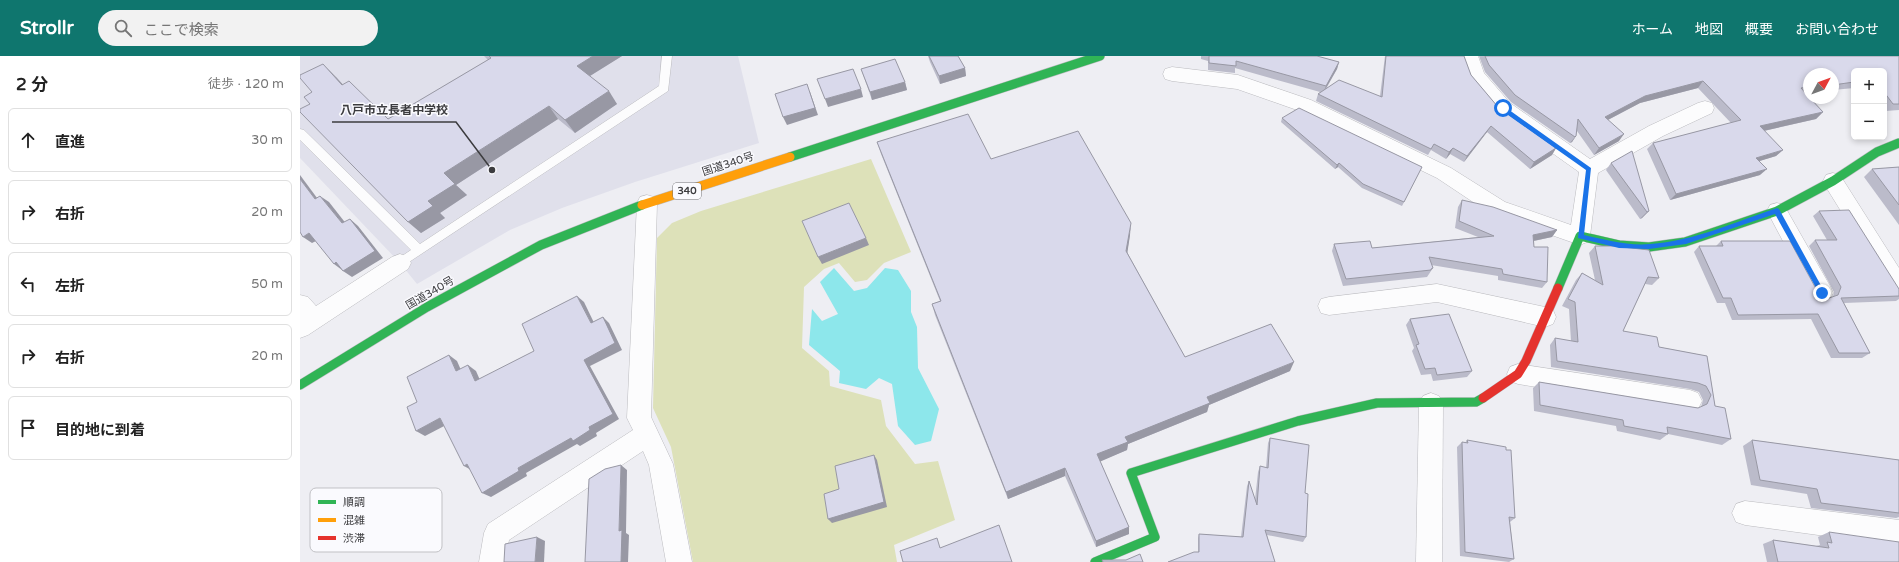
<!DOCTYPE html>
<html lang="ja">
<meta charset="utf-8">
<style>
:root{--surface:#fff;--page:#f2f2f2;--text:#222;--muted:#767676;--line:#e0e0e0;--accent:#0f766e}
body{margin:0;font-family:"Varela Round","Noto Sans JP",sans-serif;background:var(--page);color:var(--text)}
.controls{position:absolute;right:12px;top:12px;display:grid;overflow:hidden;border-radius:6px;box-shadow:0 2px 6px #0003}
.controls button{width:36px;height:36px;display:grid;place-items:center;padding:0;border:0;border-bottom:1px solid var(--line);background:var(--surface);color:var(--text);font:20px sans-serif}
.compass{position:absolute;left:1503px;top:12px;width:36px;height:36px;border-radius:50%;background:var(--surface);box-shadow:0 2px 6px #0003;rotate:49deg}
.stop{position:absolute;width:12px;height:12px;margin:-9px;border:3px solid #1a73e8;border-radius:50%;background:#fff}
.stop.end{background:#1a73e8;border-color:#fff;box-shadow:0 1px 4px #0008}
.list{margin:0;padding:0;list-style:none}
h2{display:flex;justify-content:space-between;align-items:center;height:52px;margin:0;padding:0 16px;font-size:17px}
h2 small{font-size:13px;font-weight:400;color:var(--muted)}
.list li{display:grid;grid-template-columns:26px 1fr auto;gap:12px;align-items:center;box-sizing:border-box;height:64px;margin:0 8px 8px;padding:0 8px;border:1px solid var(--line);border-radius:6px}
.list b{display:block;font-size:15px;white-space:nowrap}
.list em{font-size:13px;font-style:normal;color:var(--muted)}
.icon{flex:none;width:22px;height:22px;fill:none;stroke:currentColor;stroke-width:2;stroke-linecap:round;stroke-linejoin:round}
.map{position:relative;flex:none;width:1599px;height:506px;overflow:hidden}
header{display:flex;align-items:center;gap:24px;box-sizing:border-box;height:56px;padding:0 20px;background:var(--accent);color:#fff}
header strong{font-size:19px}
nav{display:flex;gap:22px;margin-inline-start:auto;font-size:14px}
.search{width:280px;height:36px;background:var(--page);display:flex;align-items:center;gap:10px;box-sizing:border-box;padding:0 14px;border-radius:22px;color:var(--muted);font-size:15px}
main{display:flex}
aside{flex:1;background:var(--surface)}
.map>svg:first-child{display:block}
.built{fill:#e0e0eb}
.green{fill:#dde1b9}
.water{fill:#8de7eb}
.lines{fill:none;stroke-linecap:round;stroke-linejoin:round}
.lane-casing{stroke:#bbbbbf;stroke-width:1}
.street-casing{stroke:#bbbbbf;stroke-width:1}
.fast-casing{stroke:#bbbbbf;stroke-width:10}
.slow-casing{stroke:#bbbbbf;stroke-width:10}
.jam-casing{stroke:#bbbbbf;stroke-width:10}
.lane{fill:#fcfcfd;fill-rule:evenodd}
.street{fill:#fcfcfd;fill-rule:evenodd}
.fast{stroke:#30b455;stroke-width:9}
.slow{stroke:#ff9f0a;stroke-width:9}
.jam{stroke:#e5322d;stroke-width:9}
.wall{fill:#bbbbca}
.shaded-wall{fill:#9898a4}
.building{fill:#d9d9eb;stroke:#9898a4}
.route{fill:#1a73e8}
.labels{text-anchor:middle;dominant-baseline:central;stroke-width:3;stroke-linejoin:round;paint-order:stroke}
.shield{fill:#fafafe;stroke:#757578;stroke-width:1}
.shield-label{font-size:10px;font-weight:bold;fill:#3c3c3f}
.street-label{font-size:11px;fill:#3c3c3f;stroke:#fafafe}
.key{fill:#fafafe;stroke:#c1c1c5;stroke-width:1}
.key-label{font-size:11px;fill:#3c3c3f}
.leader{fill:none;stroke:#3c3c3f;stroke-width:1.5}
.callout-dot{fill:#3c3c3f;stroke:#fafafe;stroke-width:1.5}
.callout-label{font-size:12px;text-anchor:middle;font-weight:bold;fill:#3c3c3f;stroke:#fafafe;stroke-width:3;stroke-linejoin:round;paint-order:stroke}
</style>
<header>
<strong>Strollr</strong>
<div class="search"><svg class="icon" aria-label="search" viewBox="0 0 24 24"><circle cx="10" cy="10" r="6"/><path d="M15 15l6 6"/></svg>ここで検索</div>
<nav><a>ホーム</a><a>地図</a><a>概要</a><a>お問い合わせ</a></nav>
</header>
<main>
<aside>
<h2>2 分<small>徒歩 · 120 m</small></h2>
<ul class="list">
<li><svg class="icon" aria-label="ahead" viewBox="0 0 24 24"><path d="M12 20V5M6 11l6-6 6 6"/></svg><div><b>直進</b></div><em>30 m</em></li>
<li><svg class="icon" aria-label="right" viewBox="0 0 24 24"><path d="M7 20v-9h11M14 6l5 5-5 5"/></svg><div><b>右折</b></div><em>20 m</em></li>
<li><svg class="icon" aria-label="left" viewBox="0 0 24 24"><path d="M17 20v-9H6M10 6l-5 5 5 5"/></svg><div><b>左折</b></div><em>50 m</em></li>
<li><svg class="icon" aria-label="right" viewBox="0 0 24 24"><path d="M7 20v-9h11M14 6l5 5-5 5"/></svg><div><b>右折</b></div><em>20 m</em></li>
<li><svg class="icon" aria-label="arrive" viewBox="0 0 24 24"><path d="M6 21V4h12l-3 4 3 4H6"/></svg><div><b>目的地に到着</b></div></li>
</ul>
</aside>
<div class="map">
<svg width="1599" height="506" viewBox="0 0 1599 506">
<rect width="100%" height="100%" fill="#eeeef3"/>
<path class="built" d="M0,0H438L459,87L335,126L262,152L210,174L117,228L100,207L0,102Z"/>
<path class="green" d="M571,103L611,196L584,207L567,224L555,226L539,207L524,213L504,231L502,292L529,315L530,330L581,344L586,370L615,408L638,405L655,464L594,489L597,506H393L371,391L353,352L357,182L372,167L401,155Z"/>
<path class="water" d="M534,212L554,235L567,232L585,212L598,214L611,235V256L617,271L618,312L639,353L631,385L615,389L598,370L592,328L579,322L566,333L539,327L540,315L509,289L512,253L522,265L538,258L520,226Z"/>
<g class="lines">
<defs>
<path id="lane" d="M362,0H372L368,35L100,212L96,210L94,207L96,204L111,194L0,84V73L4,74L120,188L359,30Z"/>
<g id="street">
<path d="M1160,0H1178L1184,17L1210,47L1290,103L1349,70L1398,47L1405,45L1412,47L1414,52L1412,57L1363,80L1298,117L1290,180L1287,186L1280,189L1191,158L1137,122L997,54L937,33L872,25L865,23L863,18L865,13L872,11L938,19L1011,44L1151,112L1205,146L1271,169L1279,116L1196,57L1169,25Z"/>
<path d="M1533,117L1540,119L1599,212V239L1591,236L1526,131L1523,125L1526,119Z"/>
<path d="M347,139L354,141L357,147L351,361L373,408L392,506H366L349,409L343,395L209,484L205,506H179L184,477L188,468L333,374L327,362L337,147L340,141Z"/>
<path d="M1477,147L1484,149L1530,230L1533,237L1530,244L1522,246L1514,244L1467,155L1470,149Z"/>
<path d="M100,198L108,201L111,207L108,213L8,279L0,282V239L8,241L16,250L92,201Z"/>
<path d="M1137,228L1245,251L1253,254L1256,261L1253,268L1245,271L1137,246L1029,259L1021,257L1018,250L1021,243L1029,241Z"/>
<path d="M1218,308L1390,334L1398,337L1402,345L1398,353L1390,356L1218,328L1210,325L1207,318L1210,311Z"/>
<path d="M1131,337L1139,340L1143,348L1142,506H1116L1119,348L1123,340Z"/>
<path d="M1445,445L1599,464V490L1445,469L1436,466L1432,457L1436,448Z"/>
</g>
<g id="fast">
<path d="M490,101L800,0"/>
<path d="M1258,232L1280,180L1319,189L1349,191L1385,186L1477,155L1533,125L1577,96L1599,87"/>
<path d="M0,329L127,251L241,189L342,149"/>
<path d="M795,506L855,481L831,417L998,365L1077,347L1176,346L1183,342"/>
</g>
<path id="slow" d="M342,149L490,101"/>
<path id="jam" d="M1183,342L1218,318L1226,305L1258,232"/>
</defs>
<use href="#lane" class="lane-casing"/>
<use href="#street" class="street-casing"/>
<use href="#fast" class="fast-casing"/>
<use href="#slow" class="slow-casing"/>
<use href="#jam" class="jam-casing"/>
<use href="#lane" class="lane"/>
<use href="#street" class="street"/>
<use href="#fast" class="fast"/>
<use href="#slow" class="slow"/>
<use href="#jam" class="jam"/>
</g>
<g class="wall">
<path d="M184,0H322L290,20L317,48L275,77L258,63L156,129L167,139L140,157L145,162L121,177L10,48L12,36L36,21L43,29L88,63L188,4Z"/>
<path d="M628,0H658L665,12L666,20L640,28L630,6Z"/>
<path d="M901,0H1017L1039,6L1037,13L1026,33L1080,40L1085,0H1164L1171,19L1198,51L1256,92L1252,99L1230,113L1187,76L1164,106L1150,98L1146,103L1131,94L1128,99L1016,45L1018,38L1020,36L935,12V17L908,14V5L901,3Z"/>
<path d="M1179,0H1599V54L1586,55L1584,52V15H1554V32L1533,34V18H1509V37L1506,38L1523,56L1516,63L1464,75L1483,94L1476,100L1459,105L1460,119L1370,144L1347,93L1353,87L1431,67L1398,32L1340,47L1308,64L1319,85L1294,99L1277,75L1276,80L1272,86L1270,87L1211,46L1185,16Z"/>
<path d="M561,13L605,26L607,34L572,44Z"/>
<path d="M982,62L1122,111L1102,150L1062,132L1038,111L1035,113L981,66Z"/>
<path d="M577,86L691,103L830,179L827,196L885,301L990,315L909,349L907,356L828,388L827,394L800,405L829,471V478L796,491L765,420L708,443L635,259L632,248L640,245L581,98Z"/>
<path d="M1311,107L1349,155L1342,162L1340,163L1306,114Z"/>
<path d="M1599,111V169L1564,121L1572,113Z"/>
<path d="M1162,144L1257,174L1252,181L1234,185V191L1247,226L1242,232L1198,224V220L1131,209L1133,212L1127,221L1043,230L1032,195L1034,188L1072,192L1178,181L1155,172L1158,151Z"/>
<path d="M1519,155L1599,233V243L1596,245L1544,247L1570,297L1562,302H1531L1511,263L1432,264L1425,247H1417L1394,196L1399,190H1416L1421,185L1520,240L1529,242L1533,241L1534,236L1509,190L1515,184H1527L1513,160Z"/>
<path d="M1295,190L1359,222L1352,229L1345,228L1323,275L1359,291L1407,300L1415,350L1431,383L1422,389L1368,378L1360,384L1317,375L1316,370L1234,355L1233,332L1239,326L1398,352L1401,351L1403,344L1399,336L1390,333L1251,311L1250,289L1255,282L1271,285L1269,253L1262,250L1276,224L1282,217L1295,224L1289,197Z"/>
<path d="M1110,263L1172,315L1167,321L1133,325L1131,318L1121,319L1112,295L1114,292L1106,269Z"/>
<path d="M970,382L1005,437L1006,481L1003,486L967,479L975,506L898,496V482L899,478L941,481L947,430L949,425L955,444L958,416L960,410L966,412L968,387Z"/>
<path d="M1167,384L1215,462L1210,466L1214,503L1209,506L1160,500L1157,391L1162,386L1165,387Z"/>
<path d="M1452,384L1599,404V461L1596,462L1511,452L1507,438L1451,429L1443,390Z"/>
<path d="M1529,476L1599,506H1467L1463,488L1473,484L1516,490L1520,489L1518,481Z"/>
</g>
<g class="shaded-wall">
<path d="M293,0H322L285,23L277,10Z"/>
<path d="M1039,6L1037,13L1023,37L1026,30Z"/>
<path d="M23,8L36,21L55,42L42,29Z"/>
<path d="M665,12L666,20L640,28L639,20Z"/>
<path d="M1403,25L1398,32L1340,47L1300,68L1305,61L1345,40Z"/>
<path d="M605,26L607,34L572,44L570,36Z"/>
<path d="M561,33L563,41L528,51L525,43Z"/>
<path d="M309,35L317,48L275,77L265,64Z"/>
<path d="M510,36L518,59L487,69L483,61Z"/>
<path d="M249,50L258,63L156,129L167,139L140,157L145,162L121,177L108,166L144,117Z"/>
<path d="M1523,56L1516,63L1454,77L1460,70Z"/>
<path d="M1191,70L1187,76L1164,106L1167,100Z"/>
<path d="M1324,78L1319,85L1294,99L1299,92Z"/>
<path d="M1276,80L1272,86L1270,87L1275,81Z"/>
<path d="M1153,92L1150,98L1146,103L1149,96Z"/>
<path d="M1256,92L1252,99L1230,113L1234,106Z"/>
<path d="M1483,94L1476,100L1450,108L1456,102Z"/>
<path d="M1039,107L1038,111L1035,113L1037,109Z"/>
<path d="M1467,113L1460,119L1370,144L1376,138Z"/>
<path d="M0,119L23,150L15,143L0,123Z"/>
<path d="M20,140L29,146L51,174L42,167Z"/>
<path d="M1349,155L1342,162L1340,163L1347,156Z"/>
<path d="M50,163L58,170L83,202L52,221L43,215Z"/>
<path d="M831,167L830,179L826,206V195Z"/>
<path d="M1257,174L1252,181L1228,186L1233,179Z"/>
<path d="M9,177L18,184L12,187L3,181Z"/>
<path d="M566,182L569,189L522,208L518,201Z"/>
<path d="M36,206L45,212L42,214L34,208Z"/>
<path d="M277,240L284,246L297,273L291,267Z"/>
<path d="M303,261L309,267L322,294L290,310L319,363L296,377L297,380L280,390L277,388L226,417L227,420L191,441L182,437L218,412L289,371L284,304Z"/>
<path d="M149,299L157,305L164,321L156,315Z"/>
<path d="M994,306L990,315L909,349L907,356L828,388L827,394L797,407V398L825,381L907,341Z"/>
<path d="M168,309L176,315L183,331L175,325Z"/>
<path d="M140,362L148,368L125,380L116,375Z"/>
<path d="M574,399L577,404L587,451L532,467L528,463Z"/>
<path d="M167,408L173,415L164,410Z"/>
<path d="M321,409L327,414L326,477L329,479L328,506H321L319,475Z"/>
<path d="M765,412V420L708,443L706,436Z"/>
<path d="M829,471V478L796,491V485Z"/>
<path d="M237,481L245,485L244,506H235Z"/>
</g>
<g class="building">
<path d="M189,0H293L277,10L309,35L265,64L249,50L144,117L155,128L128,145L133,150L108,166L0,56V53L10,48L4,41L12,36L0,22V19L23,8L42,29L49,25L88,63L191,2Z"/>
<path d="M629,0H658L665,12L639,20Z"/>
<path d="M909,0H1017L1039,6L1026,30L936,5V10L909,7Z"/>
<path d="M1086,0H1164L1171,19L1198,51L1256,92L1234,106L1191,70L1167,100L1153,92L1149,96L1134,88L1131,93L1018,38L1039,24L1082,41Z"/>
<path d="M1185,0H1599V48H1593L1584,36V15H1554V26L1533,29V18H1509V31L1501,32L1509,41V42H1510L1523,56L1460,70L1483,94L1456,102L1467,113L1376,138L1353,87L1441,64L1403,25L1345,40L1305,61L1324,78L1299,92L1278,63L1276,80L1275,81L1215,39L1189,9Z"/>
<path d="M595,3L605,26L570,36L561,13Z"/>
<path d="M553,13L561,33L525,43L517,23Z"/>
<path d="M507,28L515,52L483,61L475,38Z"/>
<path d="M999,52L1122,111L1104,146L1063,128L1039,107L1037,109L982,62Z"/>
<path d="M668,58L691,103L778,75L831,167L826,195L885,301L971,268L994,306L907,341L910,347L825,381L828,386L797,398L829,471L796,485L765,412L706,436L632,248L641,245L577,86Z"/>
<path d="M1332,95L1349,155L1347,156L1311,107Z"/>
<path d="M1599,111V149L1572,113Z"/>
<path d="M0,123L15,143L20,140L42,167L50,163L75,195L43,215L36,206L34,208L9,177L3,181L0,176Z"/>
<path d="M1162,144L1193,151L1257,174L1233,179L1234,191H1248L1247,226L1203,218L1202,213L1129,201L1133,212L1131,213V214L1046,223L1034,188L1070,185L1072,192L1194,180L1159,165Z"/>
<path d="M549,147L566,182L518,201L502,165Z"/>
<path d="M1549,154L1599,233V240L1541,242L1570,297H1539L1518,258L1438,259L1431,242H1423L1399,190H1423L1421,185H1490L1520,240L1529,242L1538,239L1541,231L1515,184H1537L1519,155Z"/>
<path d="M1295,190H1314L1349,194L1359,222L1348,221L1323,275L1357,281L1359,291L1407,300L1415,350L1425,352L1431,383L1367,371L1368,378L1324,370L1323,364L1240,349L1239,326L1398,352L1407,348L1411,339L1406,330L1398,327L1257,305L1255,282L1278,286L1275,246L1268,243L1282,217L1303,229Z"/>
<path d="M277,240L291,267L303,261L315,287L284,304L313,358L289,371L290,374L273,385L271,382L218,412L219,415L182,437L167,408L164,410L140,362L116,375L107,351L117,346L107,321L149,299L156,315L168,309L175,325L234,295L222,268Z"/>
<path d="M1149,258L1172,315L1137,319L1135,312L1125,313L1116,289L1119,288L1110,263Z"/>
<path d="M970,382L1009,389L1005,437L1008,438L1006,481L965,474L975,506H868L894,496H899V478L943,481L949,425L957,449L960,410L968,412Z"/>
<path d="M1167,384L1206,391V394H1211L1215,462L1209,461L1214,503L1165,496L1162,386L1168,387Z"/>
<path d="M1452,384L1599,404V457L1521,447L1517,433L1460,424Z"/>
<path d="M574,399L584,446L528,463L524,438L539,433L535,410Z"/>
<path d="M321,409L319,475L322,474L321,506H285L289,423L305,413Z"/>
<path d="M699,469L712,506H603L600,495L637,482L640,492Z"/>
<path d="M1529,476L1599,486V506H1478L1473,484L1529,492L1527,486L1532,487Z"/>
<path d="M237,481L235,506H204L205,488Z"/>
<path d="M840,498L843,506H803L802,504H826Z"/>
</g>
<path class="route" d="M1201,51H1205L1291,112L1284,179C1306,184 1328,190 1350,188C1394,185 1435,166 1477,152L1479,153L1524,235V239H1520L1475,158L1386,188L1349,193L1319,192L1278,182L1286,114L1201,54Z"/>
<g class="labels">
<rect class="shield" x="373" y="127" width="28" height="16" rx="3"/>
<g class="shield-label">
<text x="387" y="135">340</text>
</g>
<g class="street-label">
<text transform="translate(428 108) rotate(-18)">国道340号</text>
<text transform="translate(130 237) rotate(-30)">国道340号</text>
</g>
</g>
<rect x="10" y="432" width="132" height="64" rx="6" class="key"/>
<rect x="18" y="444" width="18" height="4" fill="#30b455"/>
<rect x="18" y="462" width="18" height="4" fill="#ff9f0a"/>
<rect x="18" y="480" width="18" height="4" fill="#e5322d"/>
<g class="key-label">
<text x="43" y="450">順調</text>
<text x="43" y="468">混雑</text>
<text x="43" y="486">渋滞</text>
</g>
<path class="leader" d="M192 114L156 66H32"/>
<circle class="callout-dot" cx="192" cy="114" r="4"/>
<g class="callout-label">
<text x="94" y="58">八戸市立長者中学校</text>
</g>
</svg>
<div class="controls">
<button>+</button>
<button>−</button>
</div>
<svg class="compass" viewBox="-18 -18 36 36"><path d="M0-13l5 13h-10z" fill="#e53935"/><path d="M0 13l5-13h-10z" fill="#767676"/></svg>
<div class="stop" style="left:1203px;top:52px"></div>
<div class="stop end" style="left:1522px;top:237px"></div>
</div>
</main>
